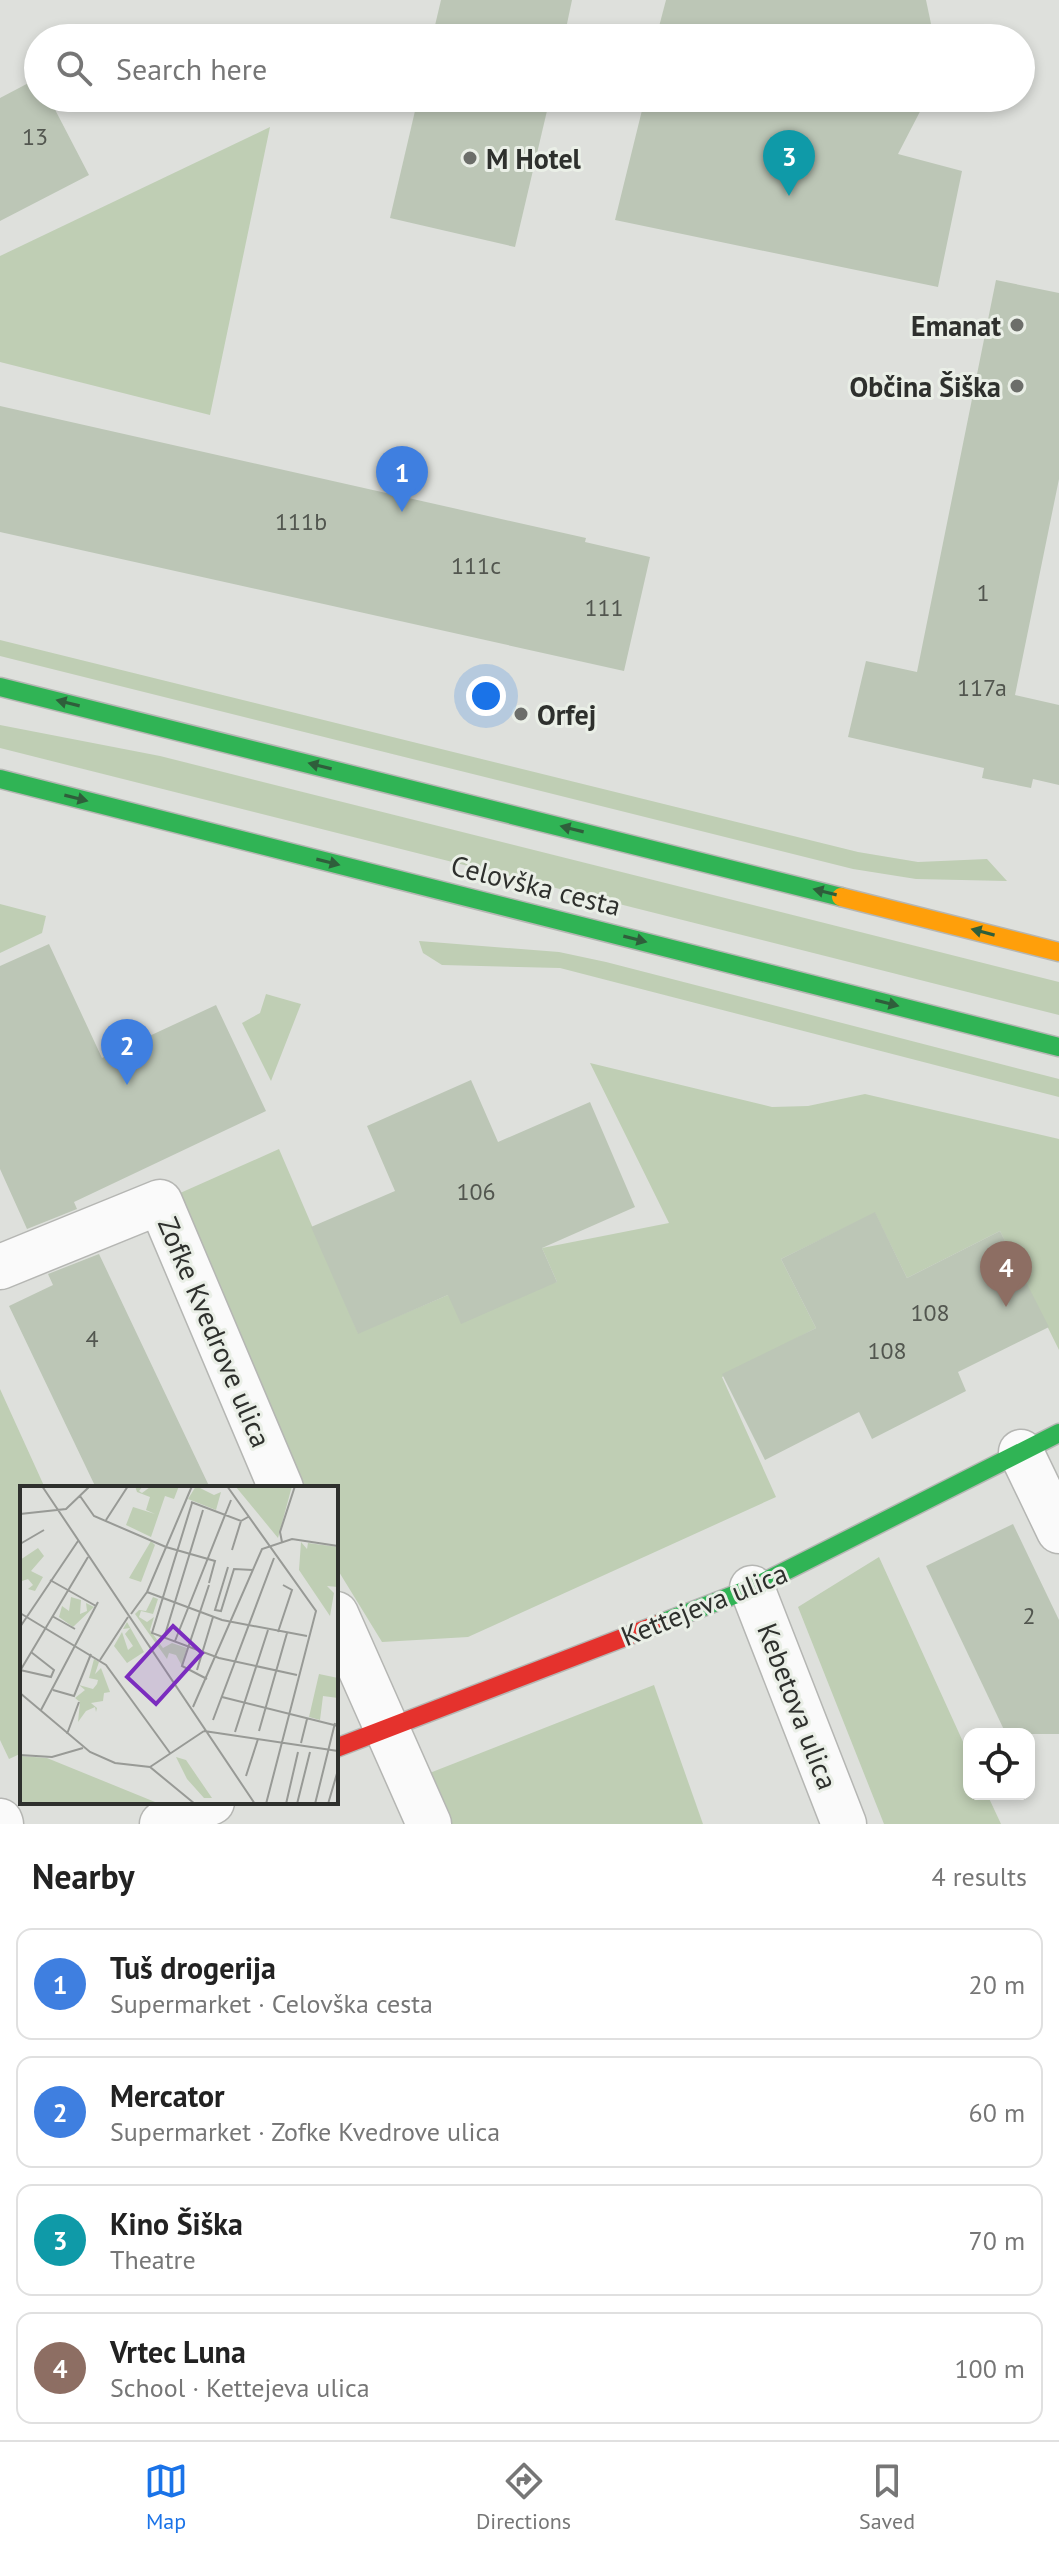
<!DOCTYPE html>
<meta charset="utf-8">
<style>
:root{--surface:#fff;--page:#f2f2f2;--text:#222;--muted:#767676;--line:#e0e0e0;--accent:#1a73e8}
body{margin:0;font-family:"PT Sans",sans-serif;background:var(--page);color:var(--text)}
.controls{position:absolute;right:24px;bottom:24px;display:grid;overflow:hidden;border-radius:16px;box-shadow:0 4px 12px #0003}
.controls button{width:72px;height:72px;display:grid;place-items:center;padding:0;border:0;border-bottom:2px solid var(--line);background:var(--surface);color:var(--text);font:40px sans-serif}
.you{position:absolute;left:486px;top:696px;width:28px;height:28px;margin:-20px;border:6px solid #fff;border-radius:50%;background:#1a73e8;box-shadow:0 0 0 12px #1a73e833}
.badge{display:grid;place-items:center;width:52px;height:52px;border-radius:50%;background:var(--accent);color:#fff;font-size:26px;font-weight:700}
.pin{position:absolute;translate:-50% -66px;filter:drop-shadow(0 2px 4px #0008)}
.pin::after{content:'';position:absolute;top:42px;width:28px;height:24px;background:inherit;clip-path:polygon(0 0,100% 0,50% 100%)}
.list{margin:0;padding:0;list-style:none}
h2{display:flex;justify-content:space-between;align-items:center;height:104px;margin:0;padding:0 32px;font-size:34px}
h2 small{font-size:26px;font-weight:400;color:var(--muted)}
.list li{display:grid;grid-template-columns:52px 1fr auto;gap:24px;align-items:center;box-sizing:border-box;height:112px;margin:0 16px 16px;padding:0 16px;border:2px solid var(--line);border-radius:16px}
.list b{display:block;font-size:30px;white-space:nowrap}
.list p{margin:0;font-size:26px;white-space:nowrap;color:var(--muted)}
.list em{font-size:26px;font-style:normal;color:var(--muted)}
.icon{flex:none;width:44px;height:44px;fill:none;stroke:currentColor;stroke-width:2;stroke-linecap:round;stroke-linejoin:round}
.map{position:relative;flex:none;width:1059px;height:1824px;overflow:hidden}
.search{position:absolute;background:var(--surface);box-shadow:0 4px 12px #0003;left:24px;right:24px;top:24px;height:88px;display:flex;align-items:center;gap:20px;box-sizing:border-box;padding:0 28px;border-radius:44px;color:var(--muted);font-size:30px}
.sheet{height:616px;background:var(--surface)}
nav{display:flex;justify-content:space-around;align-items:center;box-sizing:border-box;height:112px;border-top:2px solid var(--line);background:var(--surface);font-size:22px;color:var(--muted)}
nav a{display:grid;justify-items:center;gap:4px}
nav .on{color:var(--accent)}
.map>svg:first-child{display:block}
.green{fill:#bfceb4}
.building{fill:#bcc6b6}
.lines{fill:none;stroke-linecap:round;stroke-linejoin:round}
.street-casing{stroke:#b5b6b3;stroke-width:47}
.fast-casing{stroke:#b5b6b3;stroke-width:21}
.slow-casing{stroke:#b5b6b3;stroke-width:21}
.jam-casing{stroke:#b5b6b3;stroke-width:21}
.street{stroke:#fafafa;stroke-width:44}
.fast{stroke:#30b455;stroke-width:18}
.slow{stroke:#ff9f0a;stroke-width:18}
.jam{stroke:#e5322d;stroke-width:18}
.oneway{fill:#2f5e3b}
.poi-dot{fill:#6c6e6a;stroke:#eaefe7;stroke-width:3}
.labels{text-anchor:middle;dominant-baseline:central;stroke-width:6;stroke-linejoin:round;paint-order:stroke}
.number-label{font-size:24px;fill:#52564f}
.poi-label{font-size:28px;font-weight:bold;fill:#2e302d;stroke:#eaefe7;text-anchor:start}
.street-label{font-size:28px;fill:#2e302d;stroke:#eaefe7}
.inset-road{fill:none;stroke:#989a96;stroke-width:2}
.view{fill:#7b2cbf;fill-opacity:0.15;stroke:#7b2cbf;stroke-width:4}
.inset-edge{fill:none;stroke:#2e302d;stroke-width:4}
</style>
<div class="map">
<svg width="1059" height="1824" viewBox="0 0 1059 1824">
<rect width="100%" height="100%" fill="#dee0dc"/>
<g class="green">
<path d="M270,127L210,415L0,362V256Z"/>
<path d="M0,640L858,852L918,862L987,859L1007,881L916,879L853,869L0,656Z"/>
<path d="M0,725L160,756L1059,982V1015L0,748Z"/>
<path d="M0,904L46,916L42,933L0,953Z"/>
<path d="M419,941L559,952L606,962L1059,1079V1097L560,968L442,965L423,953Z"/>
<path d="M266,994L301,1004L271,1081L242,1023L260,1013Z"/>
<path d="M590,1063L772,1107L808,1106L865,1094L1059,1139V1350L1000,1231L907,1278L875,1213L781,1259L816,1328L722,1377L776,1497L468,1637L382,1642L336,1567V1488H287L160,1202L279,1149L358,1333L448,1295L557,1282L542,1248L669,1223Z"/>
<path d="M0,1389L45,1488H22V1753L9,1759L0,1740Z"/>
<path d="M879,1557L969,1755V1794H987L1001,1824H884L798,1607Z"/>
<path d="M654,1685L703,1824H445L422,1776Z"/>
</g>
<g class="building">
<path d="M441,0H572L564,38H432Z"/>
<path d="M666,0H926L934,38H656Z"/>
<path d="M38,78V98H49L89,175L0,221V98Z"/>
<path d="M418,98H550L515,247L390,218Z"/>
<path d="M645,98H927L898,154L962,171L938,287L615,220Z"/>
<path d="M996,280L1059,293V479L1015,695L1059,705V785L1033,779L1031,788L982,778L984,768L848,737L866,661L917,672Z"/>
<path d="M0,406L586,538L585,542L650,557L624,671L0,532Z"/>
<path d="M49,944L102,1058L216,1005L266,1111L74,1202L77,1209L27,1229L0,1169V966Z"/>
<path d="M471,1080L498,1142L590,1102L635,1207L542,1248L557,1282L461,1324L448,1295L358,1334L311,1227L395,1191L367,1126Z"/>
<path d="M875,1212L907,1278L1000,1231L1049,1327L958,1372L966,1391L872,1439L859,1412L765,1460L722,1374L816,1328L781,1259Z"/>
<path d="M99,1254L210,1488H96L9,1306L53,1285L48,1274Z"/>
<path d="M1013,1524L1059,1620V1734H1006L926,1566Z"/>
</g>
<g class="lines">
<defs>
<g id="street">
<path d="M0,1267L160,1202L281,1488"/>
<path d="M1021,1452L1059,1531"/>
<path d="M752,1588L844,1824"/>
<path d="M336,1614L429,1824"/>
<path d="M0,1821L1,1824"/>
<path d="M162,1824L212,1802"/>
</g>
<g id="fast">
<path d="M0,687L841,897"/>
<path d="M0,779L1059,1047"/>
<path d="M659,1624L752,1588L1059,1433"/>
</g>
<path id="slow" d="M841,897L1059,952"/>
<path id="jam" d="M336,1748L659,1624"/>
</defs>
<use href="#street" class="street-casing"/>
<use href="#fast" class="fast-casing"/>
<use href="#slow" class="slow-casing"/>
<use href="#jam" class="jam-casing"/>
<use href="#street" class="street"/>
<use href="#fast" class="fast"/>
<use href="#slow" class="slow"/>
<use href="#jam" class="jam"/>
</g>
<defs><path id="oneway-solid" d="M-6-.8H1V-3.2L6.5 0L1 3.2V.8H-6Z" transform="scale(2)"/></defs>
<g class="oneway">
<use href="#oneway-solid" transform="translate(68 703) rotate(-166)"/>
<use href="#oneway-solid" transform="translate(320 766) rotate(-166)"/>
<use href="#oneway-solid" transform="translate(76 798) rotate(14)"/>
<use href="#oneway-solid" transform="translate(572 829) rotate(-166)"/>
<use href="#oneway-solid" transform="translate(328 862) rotate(14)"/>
<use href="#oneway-solid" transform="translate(825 892) rotate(-166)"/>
<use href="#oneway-solid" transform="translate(983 932) rotate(-165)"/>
<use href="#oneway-solid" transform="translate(635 939) rotate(14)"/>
<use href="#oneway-solid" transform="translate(887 1003) rotate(14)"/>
</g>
<g class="poi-dot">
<circle cx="470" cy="158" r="8"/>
<circle cx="1017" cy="325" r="8"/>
<circle cx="1017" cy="386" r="8"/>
<circle cx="521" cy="714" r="8"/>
</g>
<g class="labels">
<g class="number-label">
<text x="35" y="136">13</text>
<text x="301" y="521">111b</text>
<text x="476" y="565">111c</text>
<text x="983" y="592">1</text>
<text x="604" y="607">111</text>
<text x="982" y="687">117a</text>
<text x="476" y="1191">106</text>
<text x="930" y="1312">108</text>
<text x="92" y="1338">4</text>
<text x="887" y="1350">108</text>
<text x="1029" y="1615">2</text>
</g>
<g class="poi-label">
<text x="486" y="158">M Hotel</text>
<text x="1001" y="325" text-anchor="end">Emanat</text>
<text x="1001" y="386" text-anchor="end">Občina Šiška</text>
<text x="537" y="714">Orfej</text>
</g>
<g class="street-label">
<text transform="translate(536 885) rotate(14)">Celovška cesta</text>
<text transform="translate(215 1332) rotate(67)">Zofke Kvedrove ulica</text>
<text transform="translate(704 1604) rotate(-22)">Kettejeva ulica</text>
<text transform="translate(798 1706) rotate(69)">Kebetova ulica</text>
</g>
</g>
<g transform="translate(20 1486)">
<rect width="318" height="318" fill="#dee0dc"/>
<path d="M115,0H123L119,5L122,7L130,1L159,0L154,13L145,10L131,51L106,39L113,21L135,28L126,24L130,11L117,6ZM176,0L194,9L201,6L196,24L168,13ZM272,0L258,52L216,1ZM131,55L135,59L121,96L109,92ZM281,56L287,63L288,57L318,61V101L307,100L314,107L310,130L279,84ZM18,62L24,70L11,85L23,91L15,105L8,103L13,99L8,93L2,95L0,74ZM51,111L61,114L60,128L67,125L66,117L74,121L53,141L39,131L42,120L49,125ZM133,111L138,113L133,128L121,125L119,131L127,136L134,131L130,144L143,162L152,157L167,162L162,180L156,169L149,167L147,173L115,128L119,124L126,125ZM107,136L124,166L107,177L94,160L102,146L108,164L113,160L105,148L110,142L103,143ZM74,173L79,176L75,188L81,182L90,206L84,207L83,215L71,217L77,222L76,226L75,221L66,225L58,236L60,216L55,212L65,204L59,199L73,203L77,198L78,194L69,192ZM299,188L318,192V212L303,210L300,234L289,231ZM0,270L27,272L140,318H0ZM156,271L166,274L192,312H184L167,293Z" fill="#bfceb4"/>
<path class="inset-road" d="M22,0L235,318M207,0L296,125L246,318M60,10L74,30L146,61L195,75L189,97M171,16L221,35L228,31M172,17L132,147L199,172L277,189M0,28L46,23L70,0M86,34L108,0M262,56L260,46L275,0M0,58L24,44M212,64L221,35M208,81L195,124L201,125L214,83L233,84M30,94L76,120M127,106L202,134L287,150M0,127L86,179L150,267M111,128L127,106L172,0M32,130L55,143M0,141L58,55M258,146L272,104L263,99M144,152L183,24M155,155L211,14M80,174L108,131M0,184L31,191L34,184L11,166M177,184L193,131M0,185L68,71M187,193L162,180L189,99M33,204L54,210L71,168M0,207L70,266L95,277L130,281L175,318M202,211L318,240M173,221L242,63L272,53L318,60M21,224L78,116M193,234L254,72M184,245L318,265M239,245L267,147M215,246L248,144M47,248L59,216M281,257L287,233M0,269L32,271L63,262M130,281L184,245M226,290L238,253M266,318L278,266M277,318L290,266M295,318L315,237M308,318L318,284"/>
<path class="view" d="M153,140L182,167L136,218L107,191Z"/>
<rect width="318" height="318" class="inset-edge"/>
</g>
</svg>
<div class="controls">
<button><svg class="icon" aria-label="locate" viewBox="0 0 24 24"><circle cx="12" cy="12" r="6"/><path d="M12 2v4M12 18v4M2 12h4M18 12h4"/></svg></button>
</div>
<div class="you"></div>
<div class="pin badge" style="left:402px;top:512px;background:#3f7fe0">1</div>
<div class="pin badge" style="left:127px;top:1085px;background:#3f7fe0">2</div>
<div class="pin badge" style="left:789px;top:196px;background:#0f9aa8">3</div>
<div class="pin badge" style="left:1006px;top:1307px;background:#8d6e63">4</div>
<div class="search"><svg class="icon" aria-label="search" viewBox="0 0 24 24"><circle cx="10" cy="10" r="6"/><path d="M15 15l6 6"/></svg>Search here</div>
</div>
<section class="sheet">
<h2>Nearby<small>4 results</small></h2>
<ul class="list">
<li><span class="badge" style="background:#3f7fe0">1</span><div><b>Tuš drogerija</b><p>Supermarket · Celovška cesta</p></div><em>20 m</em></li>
<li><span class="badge" style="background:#3f7fe0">2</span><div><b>Mercator</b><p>Supermarket · Zofke Kvedrove ulica</p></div><em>60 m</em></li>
<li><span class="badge" style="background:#0f9aa8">3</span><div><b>Kino Šiška</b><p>Theatre</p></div><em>70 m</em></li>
<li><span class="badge" style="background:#8d6e63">4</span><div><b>Vrtec Luna</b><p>School · Kettejeva ulica</p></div><em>100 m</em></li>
</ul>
</section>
<nav>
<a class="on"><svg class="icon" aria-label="map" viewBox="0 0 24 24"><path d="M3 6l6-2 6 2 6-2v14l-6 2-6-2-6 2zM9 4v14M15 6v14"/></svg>Map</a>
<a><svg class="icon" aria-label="directions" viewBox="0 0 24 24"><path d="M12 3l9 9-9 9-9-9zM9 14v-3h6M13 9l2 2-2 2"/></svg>Directions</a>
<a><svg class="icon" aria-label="saved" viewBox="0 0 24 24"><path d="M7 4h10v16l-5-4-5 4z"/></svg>Saved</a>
</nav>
